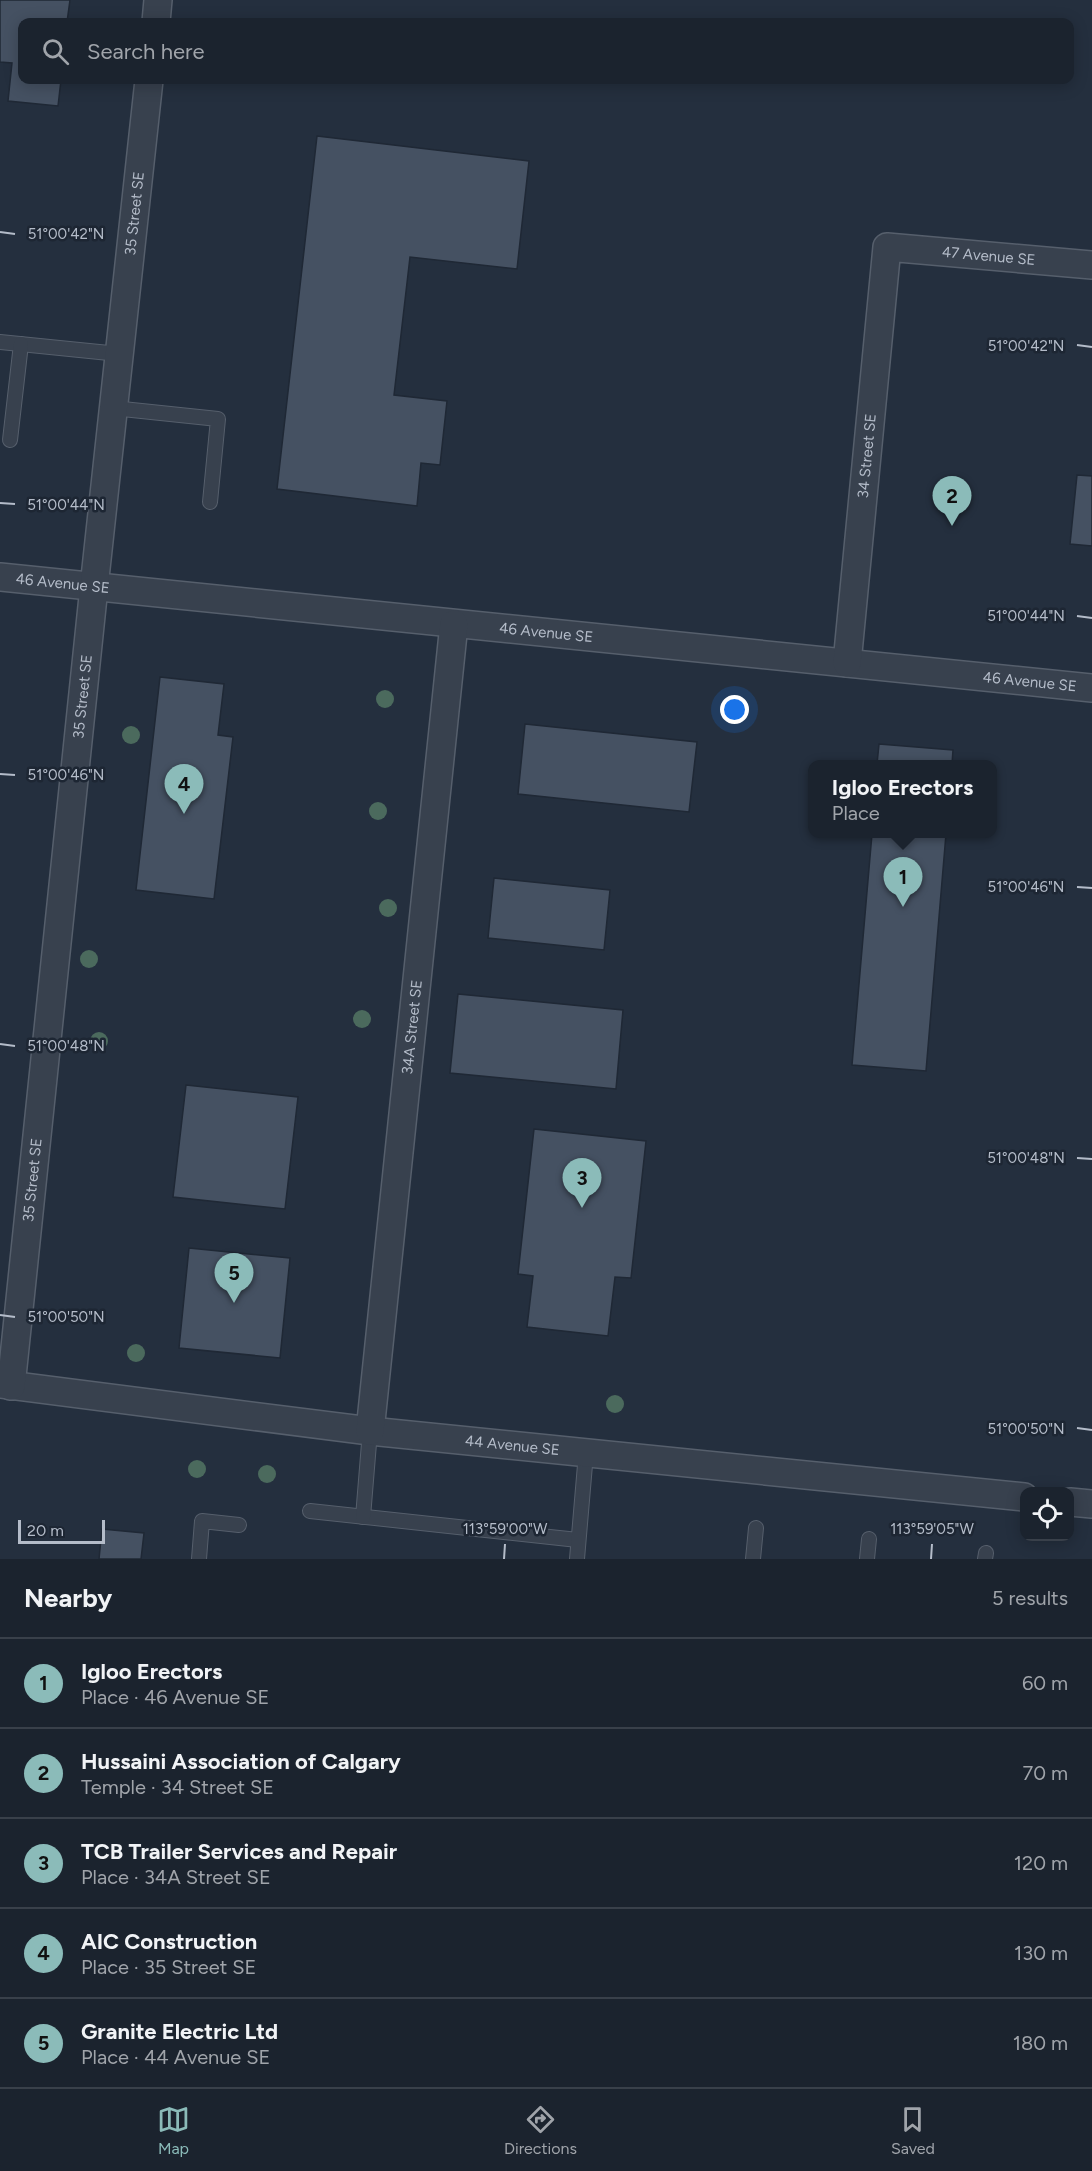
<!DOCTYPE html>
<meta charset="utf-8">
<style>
:root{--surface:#1b232e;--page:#242b36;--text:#f1f3f6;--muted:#a0a4aa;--line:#39404a;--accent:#8bbbb9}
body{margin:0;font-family:Figtree,sans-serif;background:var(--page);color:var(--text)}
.controls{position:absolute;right:18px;bottom:18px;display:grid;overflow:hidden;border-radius:12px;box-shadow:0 3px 15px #0003}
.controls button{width:54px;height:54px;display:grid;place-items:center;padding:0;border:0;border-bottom:2px solid var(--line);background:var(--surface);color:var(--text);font:30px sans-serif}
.scale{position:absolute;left:18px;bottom:15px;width:87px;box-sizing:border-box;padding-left:6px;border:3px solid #b4bcc9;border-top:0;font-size:16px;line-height:21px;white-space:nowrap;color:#b4bcc9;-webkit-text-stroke:4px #1d2633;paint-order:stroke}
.you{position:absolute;left:735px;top:710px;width:21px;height:21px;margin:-15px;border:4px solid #fff;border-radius:50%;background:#1a73e8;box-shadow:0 0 0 9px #1a73e833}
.badge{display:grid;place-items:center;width:39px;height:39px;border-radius:50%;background:var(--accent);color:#111;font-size:20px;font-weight:700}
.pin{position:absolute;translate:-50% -50px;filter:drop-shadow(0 2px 3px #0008)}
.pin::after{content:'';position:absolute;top:32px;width:21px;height:18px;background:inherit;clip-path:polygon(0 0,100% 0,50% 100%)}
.popup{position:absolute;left:808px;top:760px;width:189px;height:78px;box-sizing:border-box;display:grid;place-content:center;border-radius:12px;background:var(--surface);filter:drop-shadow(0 2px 4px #0005);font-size:20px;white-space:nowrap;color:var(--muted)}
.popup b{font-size:22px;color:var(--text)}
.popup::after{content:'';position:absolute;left:50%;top:100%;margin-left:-12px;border:12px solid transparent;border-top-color:var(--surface)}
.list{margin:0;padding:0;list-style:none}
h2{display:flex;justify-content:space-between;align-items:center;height:78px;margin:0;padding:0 24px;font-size:26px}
h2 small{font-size:20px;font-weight:400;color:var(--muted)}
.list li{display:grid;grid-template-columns:39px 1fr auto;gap:18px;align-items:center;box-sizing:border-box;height:90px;padding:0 24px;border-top:2px solid var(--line)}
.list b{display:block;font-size:22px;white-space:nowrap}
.list p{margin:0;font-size:20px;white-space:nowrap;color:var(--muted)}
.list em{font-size:20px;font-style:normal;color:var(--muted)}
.icon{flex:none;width:33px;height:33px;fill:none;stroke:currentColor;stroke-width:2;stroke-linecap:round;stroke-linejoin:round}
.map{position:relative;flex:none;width:1092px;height:1559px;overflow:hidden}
.search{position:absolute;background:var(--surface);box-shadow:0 3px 15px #0003;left:18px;right:18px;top:18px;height:66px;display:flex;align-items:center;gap:15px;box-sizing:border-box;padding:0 21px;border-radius:12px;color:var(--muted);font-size:22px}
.sheet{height:528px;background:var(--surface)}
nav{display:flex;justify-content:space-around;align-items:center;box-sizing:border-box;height:84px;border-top:2px solid var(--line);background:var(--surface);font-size:16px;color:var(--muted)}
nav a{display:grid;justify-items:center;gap:3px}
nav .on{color:var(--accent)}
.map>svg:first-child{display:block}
.building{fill:#455162;stroke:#1f2835;stroke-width:1.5}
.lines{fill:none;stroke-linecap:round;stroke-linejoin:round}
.service-casing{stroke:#565f6c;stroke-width:16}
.minor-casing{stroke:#565f6c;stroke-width:30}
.service{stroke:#38414e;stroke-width:14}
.minor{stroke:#38414e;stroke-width:27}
.tree{fill:#4b6a5d}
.ticks{fill:none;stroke:#b4bcc9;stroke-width:2}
.labels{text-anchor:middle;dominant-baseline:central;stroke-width:5;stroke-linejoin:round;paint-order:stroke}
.street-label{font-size:15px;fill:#b4bcc9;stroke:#1d2633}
.ticks-label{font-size:15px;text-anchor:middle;fill:#b4bcc9;stroke:#1d2633;stroke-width:5;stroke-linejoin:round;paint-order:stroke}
</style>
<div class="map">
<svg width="1092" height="1559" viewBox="0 0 1092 1559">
<rect width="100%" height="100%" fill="#242f3e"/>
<g class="building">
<path d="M0,0H70L67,22H22V80H61L58,106L8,101L12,63L0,62Z"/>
<path d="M317,136L529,161L517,269L410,257L394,395L447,401L440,465L421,463L417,506L277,489Z"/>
<path d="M1077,475L1092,476V546L1070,544Z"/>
<path d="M160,677L224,684L218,735L233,737L214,899L136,890Z"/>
<path d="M525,724L697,742L689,812L518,794Z"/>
<path d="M879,744L953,750L952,764H877Z"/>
<path d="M872,834H946L926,1071L852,1065Z"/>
<path d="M494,878L610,890L604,950L488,938Z"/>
<path d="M458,994L623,1010L616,1089L450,1073Z"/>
<path d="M186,1085L298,1097L285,1209L173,1197Z"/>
<path d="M534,1129L646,1141L631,1278L615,1277L608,1336L527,1327L533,1276L518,1274Z"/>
<path d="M189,1248L290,1258L280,1358L179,1348Z"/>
<path d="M102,1529L144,1533L141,1559H99Z"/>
</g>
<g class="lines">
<defs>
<g id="service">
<path d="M0,342L119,354"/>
<path d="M113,408L218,419L210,502"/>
<path d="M10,440L21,344"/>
<path d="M310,1511L578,1540"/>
<path d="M363,1517L370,1431"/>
<path d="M199,1559L202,1521L239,1525"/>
<path d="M577,1559L586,1453"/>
<path d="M753,1559L756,1528"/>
<path d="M867,1559L869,1539"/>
<path d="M985,1559L986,1553"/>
</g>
<g id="minor">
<path d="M156,22L158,0"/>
<path id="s1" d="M0,577L1092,688"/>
<path id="s2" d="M847,663L887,247L1092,265"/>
<path id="s3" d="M0,1384L370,1431L1024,1497"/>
<path id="s4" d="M11,1386L94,587L149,80"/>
<path id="s5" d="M370,1431L454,624"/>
<path d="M1070,1502L1092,1504"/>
</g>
</defs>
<use href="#service" class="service-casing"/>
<use href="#minor" class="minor-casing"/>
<use href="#service" class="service"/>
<use href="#minor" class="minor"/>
</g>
<g class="tree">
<circle cx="385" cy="699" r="9"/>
<circle cx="131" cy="735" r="9"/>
<circle cx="378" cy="811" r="9"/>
<circle cx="388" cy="908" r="9"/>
<circle cx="89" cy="959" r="9"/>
<circle cx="362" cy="1019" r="9"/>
<circle cx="99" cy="1041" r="9"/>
<circle cx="136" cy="1353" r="9"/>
<circle cx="615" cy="1404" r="9"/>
<circle cx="197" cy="1469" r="9"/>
<circle cx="267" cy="1474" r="9"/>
</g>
<path class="ticks" d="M0,232L15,234M1077,345L1092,347M0,503L15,504M1077,616L1092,618M0,774L15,775M1077,887L1092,888M0,1044L15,1046M1077,1158L1092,1159M0,1315L15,1317M1077,1428L1092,1430M504,1559L505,1544M931,1559L932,1544"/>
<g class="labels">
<g class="street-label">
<text stroke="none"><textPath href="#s4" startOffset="1179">35 Street SE</textPath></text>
<text stroke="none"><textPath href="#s2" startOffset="520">47 Avenue SE</textPath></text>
<text stroke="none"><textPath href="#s2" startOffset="208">34 Street SE</textPath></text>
<text stroke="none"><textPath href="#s1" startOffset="63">46 Avenue SE</textPath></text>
<text stroke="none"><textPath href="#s1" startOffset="549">46 Avenue SE</textPath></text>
<text stroke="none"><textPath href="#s1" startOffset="1035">46 Avenue SE</textPath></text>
<text stroke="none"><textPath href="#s4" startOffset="693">35 Street SE</textPath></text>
<text stroke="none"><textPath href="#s5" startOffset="406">34A Street SE</textPath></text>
<text stroke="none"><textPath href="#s4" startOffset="207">35 Street SE</textPath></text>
<text stroke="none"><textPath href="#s3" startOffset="516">44 Avenue SE</textPath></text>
</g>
</g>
<g class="ticks-label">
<text x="66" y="239">51°00'42"N</text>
<text x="1026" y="351">51°00'42"N</text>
<text x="66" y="510">51°00'44"N</text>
<text x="1026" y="621">51°00'44"N</text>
<text x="66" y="780">51°00'46"N</text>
<text x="1026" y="892">51°00'46"N</text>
<text x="66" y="1051">51°00'48"N</text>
<text x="1026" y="1163">51°00'48"N</text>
<text x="66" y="1322">51°00'50"N</text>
<text x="1026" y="1434">51°00'50"N</text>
<text x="505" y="1534">113°59'00"W</text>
<text x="932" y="1534">113°59'05"W</text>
</g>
</svg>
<div class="controls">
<button><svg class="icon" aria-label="locate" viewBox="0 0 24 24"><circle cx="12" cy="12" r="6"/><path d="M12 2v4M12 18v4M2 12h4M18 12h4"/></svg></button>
</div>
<div class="scale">20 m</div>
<div class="you"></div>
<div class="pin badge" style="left:903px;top:907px">1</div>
<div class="popup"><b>Igloo Erectors</b>Place</div>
<div class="pin badge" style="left:952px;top:526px">2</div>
<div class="pin badge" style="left:582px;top:1208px">3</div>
<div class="pin badge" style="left:184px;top:814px">4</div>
<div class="pin badge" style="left:234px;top:1303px">5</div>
<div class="search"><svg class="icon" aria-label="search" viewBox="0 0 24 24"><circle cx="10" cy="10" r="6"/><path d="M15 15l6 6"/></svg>Search here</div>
</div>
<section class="sheet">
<h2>Nearby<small>5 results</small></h2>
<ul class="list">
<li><span class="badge">1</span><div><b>Igloo Erectors</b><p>Place · 46 Avenue SE</p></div><em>60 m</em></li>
<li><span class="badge">2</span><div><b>Hussaini Association of Calgary</b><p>Temple · 34 Street SE</p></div><em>70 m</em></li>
<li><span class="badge">3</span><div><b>TCB Trailer Services and Repair</b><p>Place · 34A Street SE</p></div><em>120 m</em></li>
<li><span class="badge">4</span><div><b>AIC Construction</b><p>Place · 35 Street SE</p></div><em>130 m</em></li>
<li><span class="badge">5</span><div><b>Granite Electric Ltd</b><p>Place · 44 Avenue SE</p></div><em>180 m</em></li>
</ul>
</section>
<nav>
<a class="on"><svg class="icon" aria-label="map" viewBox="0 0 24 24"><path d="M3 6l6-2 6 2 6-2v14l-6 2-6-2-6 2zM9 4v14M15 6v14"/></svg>Map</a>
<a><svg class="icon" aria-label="directions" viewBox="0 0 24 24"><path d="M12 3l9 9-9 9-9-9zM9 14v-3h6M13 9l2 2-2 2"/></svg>Directions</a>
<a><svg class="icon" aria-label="saved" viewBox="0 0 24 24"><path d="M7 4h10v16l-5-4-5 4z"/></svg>Saved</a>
</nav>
